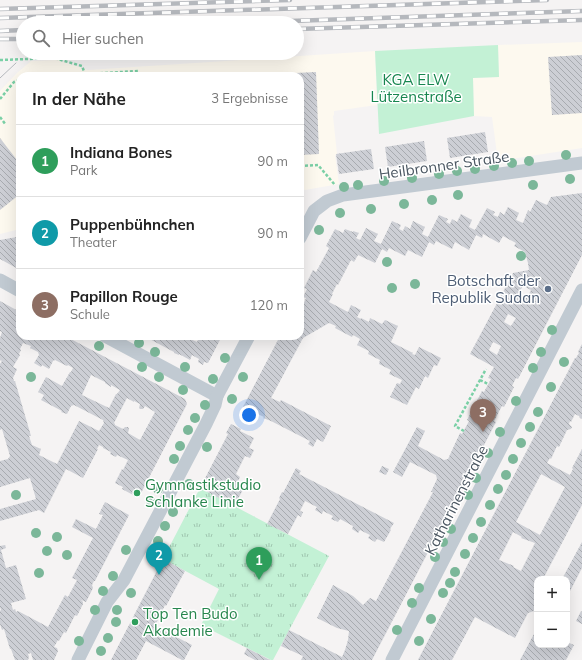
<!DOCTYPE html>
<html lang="de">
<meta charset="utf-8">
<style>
:root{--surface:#fff;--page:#f2f2f2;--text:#222;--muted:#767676;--line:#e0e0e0;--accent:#b45309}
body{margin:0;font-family:Mulish,sans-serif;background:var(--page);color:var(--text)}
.controls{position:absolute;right:12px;bottom:12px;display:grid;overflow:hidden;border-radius:8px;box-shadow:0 4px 16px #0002}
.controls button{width:36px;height:36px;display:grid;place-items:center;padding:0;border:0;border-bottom:1px solid var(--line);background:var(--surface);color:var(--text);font:20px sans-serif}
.you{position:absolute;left:249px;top:415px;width:14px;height:14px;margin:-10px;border:3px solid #fff;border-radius:50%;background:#1a73e8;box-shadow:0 0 0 6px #1a73e833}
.badge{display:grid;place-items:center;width:26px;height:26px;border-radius:50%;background:var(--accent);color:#fff;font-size:13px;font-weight:700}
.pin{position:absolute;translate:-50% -33px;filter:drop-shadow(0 1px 2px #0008)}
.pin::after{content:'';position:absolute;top:21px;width:14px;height:12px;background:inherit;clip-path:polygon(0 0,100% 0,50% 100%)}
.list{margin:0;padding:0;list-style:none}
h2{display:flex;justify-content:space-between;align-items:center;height:52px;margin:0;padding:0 16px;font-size:17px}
h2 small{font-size:13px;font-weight:400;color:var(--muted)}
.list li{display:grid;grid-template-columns:26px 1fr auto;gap:12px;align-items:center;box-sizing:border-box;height:72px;padding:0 16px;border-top:1px solid var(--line)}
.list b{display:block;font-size:15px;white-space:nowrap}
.list p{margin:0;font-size:13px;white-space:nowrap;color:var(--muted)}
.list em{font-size:13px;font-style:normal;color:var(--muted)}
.icon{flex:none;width:22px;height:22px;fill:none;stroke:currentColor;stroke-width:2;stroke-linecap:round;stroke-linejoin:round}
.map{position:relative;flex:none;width:582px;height:660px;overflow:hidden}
.search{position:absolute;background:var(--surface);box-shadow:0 4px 16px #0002;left:16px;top:16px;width:288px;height:44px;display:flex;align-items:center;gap:10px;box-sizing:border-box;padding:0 14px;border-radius:22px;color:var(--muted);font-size:15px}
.panel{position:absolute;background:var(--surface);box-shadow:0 4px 16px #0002;left:16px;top:72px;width:288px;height:268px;border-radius:12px}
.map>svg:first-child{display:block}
.commercial{fill:#fdf9ef}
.green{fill:#c3f1d5}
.park{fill:url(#park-tufts)}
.building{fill:url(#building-back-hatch);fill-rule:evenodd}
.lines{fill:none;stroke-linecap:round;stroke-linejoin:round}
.path{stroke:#7ad0a6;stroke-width:2.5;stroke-dasharray:3 2;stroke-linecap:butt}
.street{stroke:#c1cad2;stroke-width:13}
.tram{stroke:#b5b8bd;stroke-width:1}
.rail-casing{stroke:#b5b8bd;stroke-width:4.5}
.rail{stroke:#fff;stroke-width:3;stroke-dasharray:9;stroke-linecap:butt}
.tree{fill:#7bb799}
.service-dot{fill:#5c6f8a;stroke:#fff;stroke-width:1.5}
.leisure-dot{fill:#2e9e5b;stroke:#fff;stroke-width:1.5}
.labels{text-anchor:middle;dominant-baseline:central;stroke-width:3;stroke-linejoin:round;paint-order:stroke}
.park-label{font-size:15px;fill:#17864f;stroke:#fff}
.street-label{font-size:15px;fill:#4a5661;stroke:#fff}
.service-label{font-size:15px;fill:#4e5e75;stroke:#fff;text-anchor:end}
.leisure-label{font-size:15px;fill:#27864d;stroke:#fff;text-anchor:start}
</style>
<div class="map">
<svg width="582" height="660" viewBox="0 0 582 660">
<defs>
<pattern id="park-tufts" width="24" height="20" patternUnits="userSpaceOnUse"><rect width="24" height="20" fill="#c3f1d5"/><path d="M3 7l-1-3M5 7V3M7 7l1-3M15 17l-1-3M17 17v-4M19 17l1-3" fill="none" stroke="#a0c6b0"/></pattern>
<pattern id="building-back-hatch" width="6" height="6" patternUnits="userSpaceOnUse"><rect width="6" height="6" fill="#cdcfd5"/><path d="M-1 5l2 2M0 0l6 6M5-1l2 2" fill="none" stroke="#a8abb0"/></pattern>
</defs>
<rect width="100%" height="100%" fill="#f5f3f3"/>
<g class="commercial">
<path d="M582,42V148L498,161L492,117L474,116L473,78L499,77L498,45Z"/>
<path d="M375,51L377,105L334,111V115L333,116L337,154L335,155L339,184L305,190L300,188V76H20V229L0,234V91L17,73L31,61L58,60L88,70Z"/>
</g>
<path class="green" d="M498,45L499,77L473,78L474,116L379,134L375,51Z"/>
<path class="park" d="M200,488L329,556L273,660H271L201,625L219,589L163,559Z"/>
<g class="building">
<path d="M582,55V113L552,115L548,57Z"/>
<path d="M316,72L319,154L300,155V76H275V74Z"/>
<path d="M17,88H20V109H19Z"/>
<path d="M485,132L488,152L450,158L447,138Z"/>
<path d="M0,138L20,164V194L0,210Z"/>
<path d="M424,141L427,161L388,167L385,147Z"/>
<path d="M371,149L374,169L339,174L336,154Z"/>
<path d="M582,193V255L518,379L516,378L512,386L514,387L504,407L502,406L494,421L496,422L481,451L479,450L475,458H477L372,660H301L303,656L281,646L289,630L342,657L345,650L348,640L349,631L337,628L317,618L333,585L353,596L363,605L370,598L376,601L433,492H431L437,479L436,475L410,462L402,477L393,472L417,427L425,431L418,446L444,460L448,459L460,433L462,434L469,421L467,420L482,391L484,392L491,379L488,378L494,367L470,354L513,273L529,270L528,263L525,252L514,246L516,243L503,236L499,243L483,234L482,238L476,235L469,250L455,242L452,249L436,241L434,245L429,242L422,257L408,250L405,256L389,248L387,252L382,249L375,263L358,255L354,262L351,260L338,285L337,284L332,294H333L329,302L348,312L351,305L361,310L357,317L361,319V318L369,322L370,318L382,324L385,320L398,326L391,342L413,353L412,354L415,355L419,347L441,358L437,366L434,365L428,378L425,376L419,389L416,387L407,405L390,397L397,383L400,384L402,380L389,374L391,370L379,364L380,360L368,354L369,351L357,345L360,339L353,335L352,337L335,328L336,326L329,323L303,338L271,398L280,402L281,400L331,426L323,442L317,439L313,447L308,444L310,441L271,421L263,418L264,417L243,407L280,336H300V306L304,303L306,298L303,297L307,289L304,288L313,270L316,272L329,248L326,246L335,229L343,233L345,229L353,232V231L359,233L356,238L360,240L366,228L378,234L374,241L381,244L392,221L401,225L399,229L403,231L405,226L410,229L413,221L425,227L422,234L428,237L439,215L448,219L446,222L450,224L452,219L457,222L461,214L472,220L469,227L475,230L487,208L495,212L493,215L498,217L500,212L504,215L508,207L519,213L516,220L523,223L528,210L530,212L536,200L547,205L551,197ZM523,286L531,290L527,298L518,294ZM508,314L516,318L511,326L504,322ZM493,342L501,346L497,355L489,350Z"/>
<path d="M17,237L18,246L20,247V270L0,259V240Z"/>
<path d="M0,301L20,312V336H65L185,399L187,404L140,495L135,496L122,489L123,487L115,483L122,469L123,470L128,460L117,455L116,457L110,454L111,452L103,448V447L99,445L97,449H98L83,478L66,469L44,513L39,510L0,521V509L36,499L30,478L0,487V461L8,459L10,456L2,429L0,430V364L2,361L0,360V338L2,332L0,331ZM23,343L31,346L30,348L38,352L39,355L34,363L41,367L42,365L49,369L53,361L55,360L67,366L68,365L73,368L71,372H70L62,386L46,377L38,392L44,395L41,400L62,411L61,412L67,414L71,406L74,405L103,420L104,423L99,431L79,421L57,464L39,455L41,449L32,445L29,436H31L15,381H14L13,378L17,369L13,367L20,355L19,354L21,350L20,349ZM91,375L105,382V383L111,387V385L120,390L117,394H116L109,408L82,395ZM127,398L134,402V401L140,404L139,408L140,409H143L145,406L155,412L140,440L128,433L129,429L128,427H125L123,429L115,425V424L114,423Z"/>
<path d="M144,336H188L191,338L190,339L197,342L200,336H222L208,363L204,362L203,365L198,362L199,359L192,355L190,360L179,354V355L174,353V352Z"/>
<path d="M582,344V419L580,418L579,416L575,414L571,422L570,421L569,424L572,427L571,429L567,430L559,447L557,446L551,459L550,458L547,463L570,475L573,469L572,468L582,449V505L543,579H537V610L528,613L515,638L475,617L452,660H418L575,358H576L579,353L578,352ZM541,474L565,487L540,535L516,522ZM513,532L522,537L521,538L535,543L521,571L513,567L514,566L499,560Z"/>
<path d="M231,424L241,429L240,431L254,438L249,448L254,450L250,458L245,456L236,474L240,477L237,484L244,488L234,506L200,488L228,434L226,433Z"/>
<path d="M382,466L389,469L386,475L379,472Z"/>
<path d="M296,468L301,471L299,474L394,523L390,529L391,530L384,542L377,539L375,542L368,538L370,535L360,530L358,533L352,529L353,526L340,519L338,522L331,519L333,516L323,511L322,514L315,510L317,507L305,501L300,511L303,512L301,517L298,515L288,534L267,524L280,499L279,498L282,492L283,493Z"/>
<path d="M105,502L129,515L95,581H94L92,585L93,588L86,602L81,600L83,602V604L77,616L75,615L66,633L64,632L59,641L58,640L54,647L57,648L58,651L54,660H33L31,653L28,654L29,657L28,660H15L11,649H10L4,629L2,630L0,624V611L1,610L0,607V546L5,545L6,548L1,550L6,568L16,565L26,599L11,603L13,610L15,609L16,612L18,611L48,627L65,595L68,597L77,580L72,578L93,538L72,527L76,519L96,529L103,515L99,514Z"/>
<path d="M582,542V568L567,597V579H562Z"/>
<path d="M163,559L185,571L166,606L165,605L155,626L192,645L184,660H182L146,641L136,660H111Z"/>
<path d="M581,611L582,612V624L576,621Z"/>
<path d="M537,631V645H567V642L574,645L566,660H520L534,634Z"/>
<path d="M247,648L270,660H255L244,654Z"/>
</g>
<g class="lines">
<g class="path">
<path d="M0,60L54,58L82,66L85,74"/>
<path d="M55,76L138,71V76"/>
<path d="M0,99L14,82L20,80"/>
<path d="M0,117L6,125"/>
<path d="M300,166L318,165L335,185"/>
<path d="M480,380L488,384"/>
<path d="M464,431L455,426L486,369"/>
</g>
<g class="street">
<path d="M300,238L314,211L327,201L343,195L582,163"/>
<path d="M0,280L20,291"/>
<path d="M105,336L217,396"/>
<path d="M78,660L107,602L124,580L206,424L215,405L217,396L249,336"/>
<path d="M392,660L582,290"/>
</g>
<path class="tram" d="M0,78L16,63"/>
<defs>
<g id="rail">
<path d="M0,9L290,0"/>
<path d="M0,18L547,0"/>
<path d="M229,23L582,11"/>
<path d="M297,29L582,20"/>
<path d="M0,31L23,30"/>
<path d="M0,39H23"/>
</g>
</defs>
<use href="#rail" class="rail-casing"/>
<use href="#rail" class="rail"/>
</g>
<g class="tree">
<circle cx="566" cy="155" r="5"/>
<circle cx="529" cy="161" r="5"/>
<circle cx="512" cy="163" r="5"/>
<circle cx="494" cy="166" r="5"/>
<circle cx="475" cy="169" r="5"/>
<circle cx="457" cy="171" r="5"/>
<circle cx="439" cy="174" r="5"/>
<circle cx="412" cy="178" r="5"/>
<circle cx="570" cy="179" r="5"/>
<circle cx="384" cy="181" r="5"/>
<circle cx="358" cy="185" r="5"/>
<circle cx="533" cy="185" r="5"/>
<circle cx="344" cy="187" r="5"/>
<circle cx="458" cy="195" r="5"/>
<circle cx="432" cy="200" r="5"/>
<circle cx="404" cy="204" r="5"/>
<circle cx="371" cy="209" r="5"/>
<circle cx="340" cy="213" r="5"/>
<circle cx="319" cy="230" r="5"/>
<circle cx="521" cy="256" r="5"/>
<circle cx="387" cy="262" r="5"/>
<circle cx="415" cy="284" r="5"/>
<circle cx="392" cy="288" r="5"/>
<circle cx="552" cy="330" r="5"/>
<circle cx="139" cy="343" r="5"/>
<circle cx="99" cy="346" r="5"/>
<circle cx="155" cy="352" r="5"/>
<circle cx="541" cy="352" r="5"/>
<circle cx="225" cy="358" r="5"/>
<circle cx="564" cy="362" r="5"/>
<circle cx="142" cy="367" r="5"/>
<circle cx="185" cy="367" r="5"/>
<circle cx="533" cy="368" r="5"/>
<circle cx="31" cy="377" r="5"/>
<circle cx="159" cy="377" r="5"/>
<circle cx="243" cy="377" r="5"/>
<circle cx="213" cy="379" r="5"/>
<circle cx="551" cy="387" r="5"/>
<circle cx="183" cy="390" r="5"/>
<circle cx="232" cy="399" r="5"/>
<circle cx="516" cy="401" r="5"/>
<circle cx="205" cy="405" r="5"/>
<circle cx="538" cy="412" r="5"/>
<circle cx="195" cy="418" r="5"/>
<circle cx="530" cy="427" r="5"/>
<circle cx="188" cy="430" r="5"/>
<circle cx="500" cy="432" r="5"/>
<circle cx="521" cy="443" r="5"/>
<circle cx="180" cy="446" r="5"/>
<circle cx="207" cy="447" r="5"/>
<circle cx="488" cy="453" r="5"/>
<circle cx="174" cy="459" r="5"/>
<circle cx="513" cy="459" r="5"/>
<circle cx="506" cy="475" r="5"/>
<circle cx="476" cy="478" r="5"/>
<circle cx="189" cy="484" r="5"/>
<circle cx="158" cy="489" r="5"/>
<circle cx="498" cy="489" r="5"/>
<circle cx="16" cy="495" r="5"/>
<circle cx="468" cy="495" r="5"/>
<circle cx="151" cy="502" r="5"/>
<circle cx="490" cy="505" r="5"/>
<circle cx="173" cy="512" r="5"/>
<circle cx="481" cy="522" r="5"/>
<circle cx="165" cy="526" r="5"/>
<circle cx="451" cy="529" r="5"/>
<circle cx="36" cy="533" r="5"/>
<circle cx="57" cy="537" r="5"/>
<circle cx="473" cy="538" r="5"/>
<circle cx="158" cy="541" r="5"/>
<circle cx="443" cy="542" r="5"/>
<circle cx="126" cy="550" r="5"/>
<circle cx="47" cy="551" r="5"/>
<circle cx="465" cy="554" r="5"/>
<circle cx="67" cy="555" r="5"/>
<circle cx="151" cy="555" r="5"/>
<circle cx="435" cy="557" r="5"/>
<circle cx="455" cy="572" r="5"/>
<circle cx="39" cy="573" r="5"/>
<circle cx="113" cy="576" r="5"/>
<circle cx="450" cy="583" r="5"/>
<circle cx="419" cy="588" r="5"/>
<circle cx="103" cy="591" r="5"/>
<circle cx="131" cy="593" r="5"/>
<circle cx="443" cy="593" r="5"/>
<circle cx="412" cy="603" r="5"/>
<circle cx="95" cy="610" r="5"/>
<circle cx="117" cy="610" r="5"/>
<circle cx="431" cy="619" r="5"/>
<circle cx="116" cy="622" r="5"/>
<circle cx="397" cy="630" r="5"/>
<circle cx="108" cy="638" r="5"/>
<circle cx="79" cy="641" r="5"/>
<circle cx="419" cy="641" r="5"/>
<circle cx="101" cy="651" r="5"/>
</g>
<circle class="service-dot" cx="548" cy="289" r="4"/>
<g class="leisure-dot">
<circle cx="137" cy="493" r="4"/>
<circle cx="135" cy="622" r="4"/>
</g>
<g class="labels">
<g class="park-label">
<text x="416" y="79">KGA ELW<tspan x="416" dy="17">Lützenstraße</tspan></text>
</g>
<g class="street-label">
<text transform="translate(444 165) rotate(-8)">Heilbronner Straße</text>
<text transform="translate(456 500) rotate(-63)">Katharinenstraße</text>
</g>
<g class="service-label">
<text x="540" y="280">Botschaft der<tspan x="540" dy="17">Republik Sudan</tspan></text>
</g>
<g class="leisure-label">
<text x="145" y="484">Gymnastikstudio<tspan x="145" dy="17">Schlanke Linie</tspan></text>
<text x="143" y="613">Top Ten Budo<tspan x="143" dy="17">Akademie</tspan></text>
</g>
</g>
</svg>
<div class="controls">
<button>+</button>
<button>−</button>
</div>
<div class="you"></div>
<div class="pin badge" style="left:259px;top:580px;background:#2e9e5b">1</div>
<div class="pin badge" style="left:159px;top:575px;background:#0f9aa8">2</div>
<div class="pin badge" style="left:483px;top:432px;background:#8d6e63">3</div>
<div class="search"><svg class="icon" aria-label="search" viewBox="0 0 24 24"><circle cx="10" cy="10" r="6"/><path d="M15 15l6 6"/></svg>Hier suchen</div>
<section class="panel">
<h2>In der Nähe<small>3 Ergebnisse</small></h2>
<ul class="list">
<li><span class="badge" style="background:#2e9e5b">1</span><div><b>Indiana Bones</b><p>Park</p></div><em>90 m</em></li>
<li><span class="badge" style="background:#0f9aa8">2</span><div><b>Puppenbühnchen</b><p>Theater</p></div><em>90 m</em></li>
<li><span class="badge" style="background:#8d6e63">3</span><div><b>Papillon Rouge</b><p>Schule</p></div><em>120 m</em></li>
</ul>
</section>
</div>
